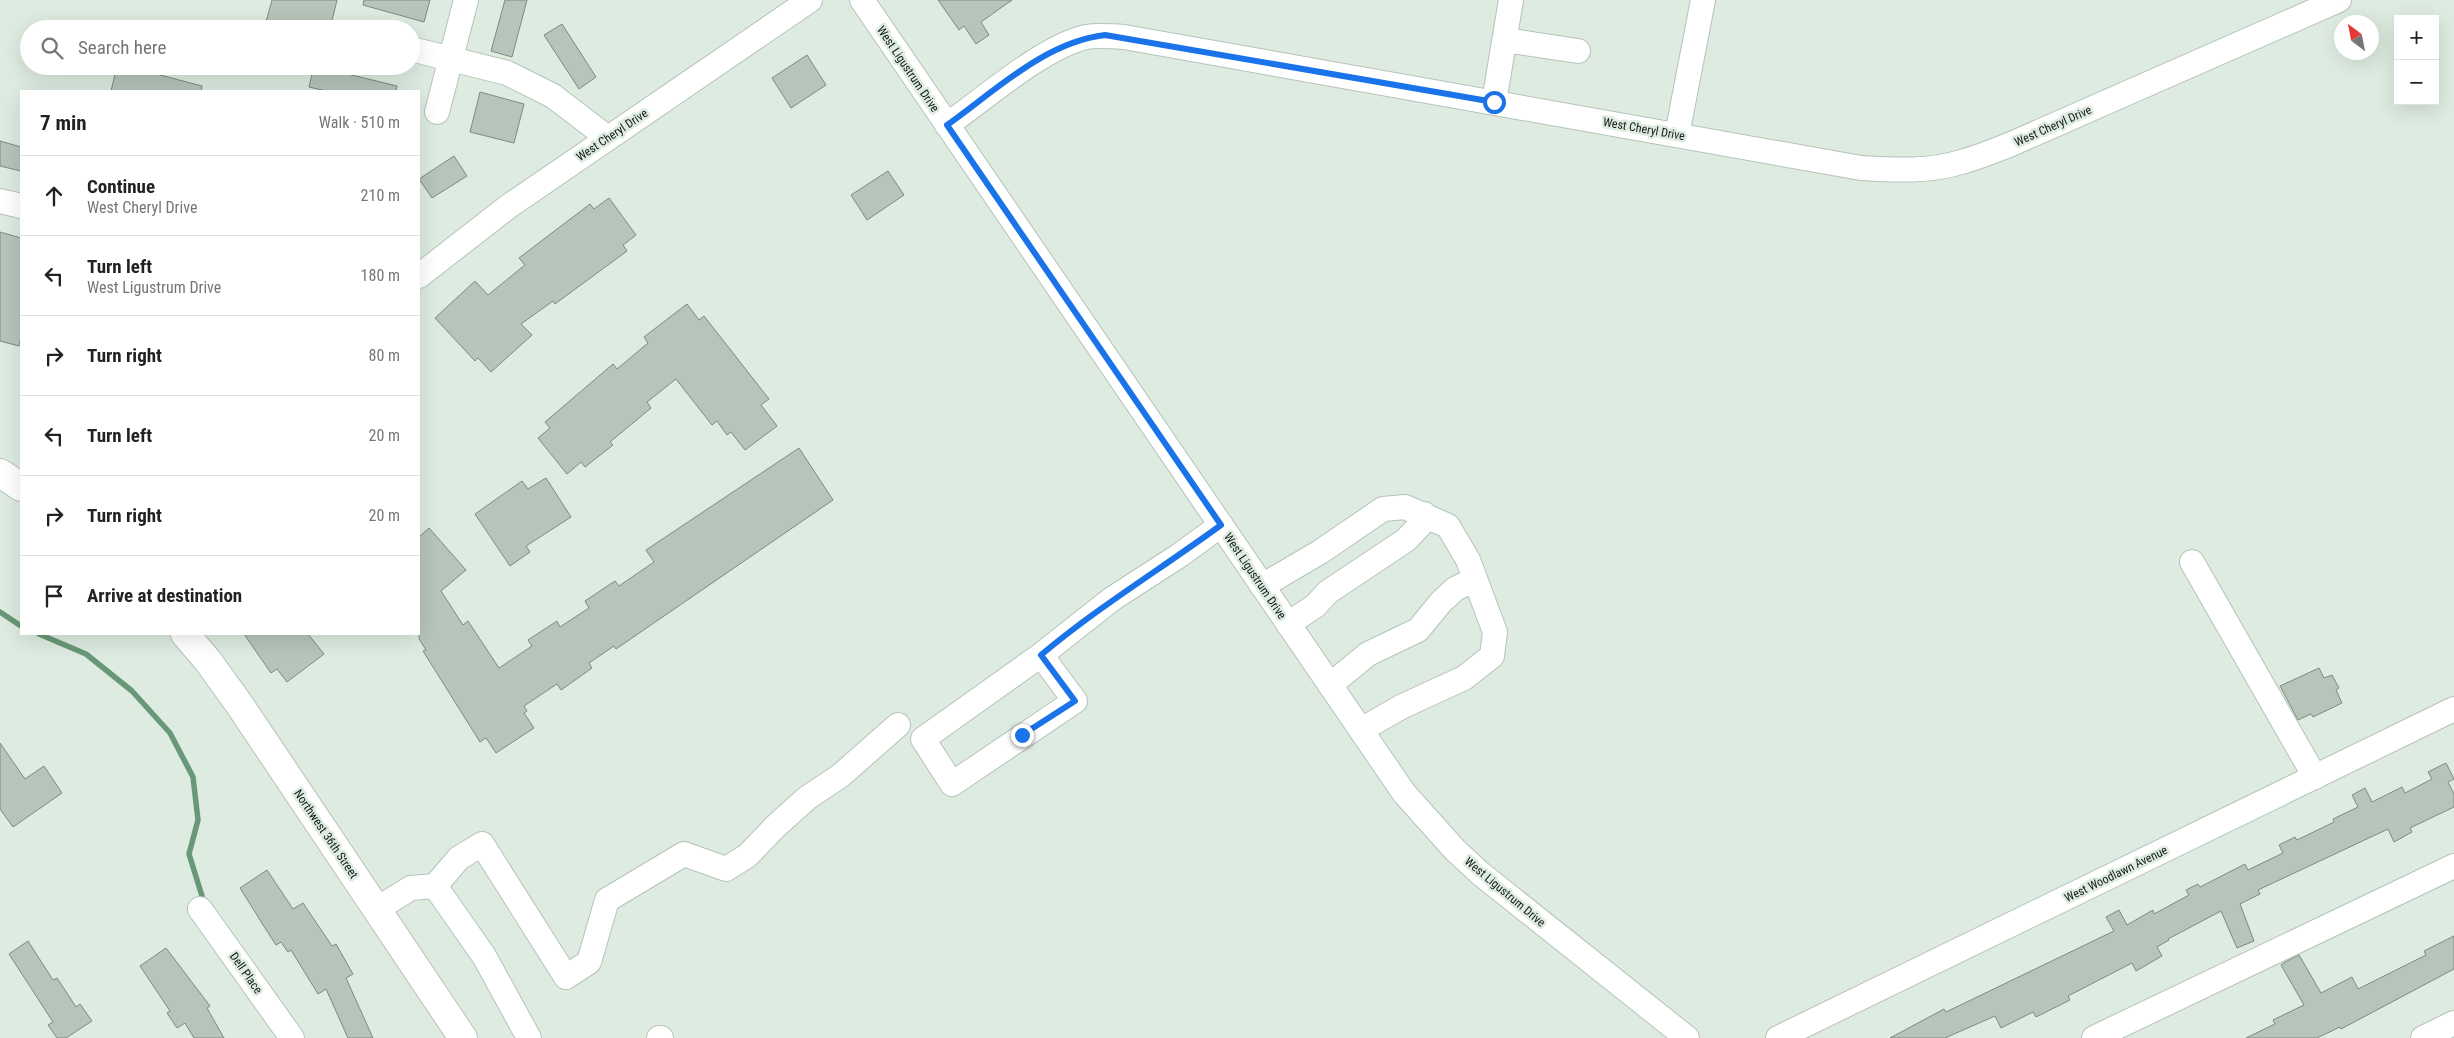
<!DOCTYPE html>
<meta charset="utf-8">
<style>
:root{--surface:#fff;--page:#f6f6f6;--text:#222;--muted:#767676;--line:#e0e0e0}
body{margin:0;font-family:"Roboto Condensed",sans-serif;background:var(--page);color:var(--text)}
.controls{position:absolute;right:15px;top:15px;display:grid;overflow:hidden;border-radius:0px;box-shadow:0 5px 20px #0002}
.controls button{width:45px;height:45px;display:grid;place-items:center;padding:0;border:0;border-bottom:1px solid var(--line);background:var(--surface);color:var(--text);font:25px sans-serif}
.compass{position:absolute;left:2334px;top:15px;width:45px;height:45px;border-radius:50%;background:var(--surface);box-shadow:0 5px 20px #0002;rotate:328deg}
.stop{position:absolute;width:15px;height:15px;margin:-11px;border:4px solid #1a73e8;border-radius:50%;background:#fff}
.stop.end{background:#1a73e8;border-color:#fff;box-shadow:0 1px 5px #0008}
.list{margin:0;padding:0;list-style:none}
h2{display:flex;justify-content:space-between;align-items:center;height:65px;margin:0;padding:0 20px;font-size:21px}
h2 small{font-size:16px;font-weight:400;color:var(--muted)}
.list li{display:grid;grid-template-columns:32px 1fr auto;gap:15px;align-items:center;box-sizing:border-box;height:80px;padding:0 20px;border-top:1px solid var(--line)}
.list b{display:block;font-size:19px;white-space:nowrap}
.list p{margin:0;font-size:16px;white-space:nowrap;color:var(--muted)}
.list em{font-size:16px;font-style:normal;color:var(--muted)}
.icon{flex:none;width:28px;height:28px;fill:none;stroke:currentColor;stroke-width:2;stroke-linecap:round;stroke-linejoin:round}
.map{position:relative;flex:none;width:2454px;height:1038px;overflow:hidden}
.search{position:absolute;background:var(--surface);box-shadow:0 5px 20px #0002;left:20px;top:20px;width:400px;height:55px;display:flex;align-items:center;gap:12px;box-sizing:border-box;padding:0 18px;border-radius:28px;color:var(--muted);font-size:19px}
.panel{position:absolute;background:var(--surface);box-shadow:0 5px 20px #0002;left:20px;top:90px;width:400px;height:545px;border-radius:0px}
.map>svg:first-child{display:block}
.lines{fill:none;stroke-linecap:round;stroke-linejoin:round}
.stream{stroke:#689877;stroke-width:5.5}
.building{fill:#b6c4ba;stroke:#7d8a80}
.minor-casing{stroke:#b5c3b9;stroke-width:26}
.major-casing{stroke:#b5c3b9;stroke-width:30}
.minor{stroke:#fff;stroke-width:24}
.major{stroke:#fff;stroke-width:28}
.route{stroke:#1a73e8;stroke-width:6}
.labels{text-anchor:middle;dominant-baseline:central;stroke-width:5;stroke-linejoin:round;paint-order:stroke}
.street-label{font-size:12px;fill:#151a16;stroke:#ddebe0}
</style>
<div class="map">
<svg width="2454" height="1038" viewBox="0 0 2454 1038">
<rect width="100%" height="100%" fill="#ddebe0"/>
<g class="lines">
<g class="stream">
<path d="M0,612L21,626"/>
<path d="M39,634L86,654L132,691L170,733L193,777L198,820L189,854L202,896"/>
</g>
</g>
<g class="building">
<path d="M272,0H337L330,29H264Z"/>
<path d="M364,0H430L424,22L363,5Z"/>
<path d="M505,0H527L512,57L491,51Z"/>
<path d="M938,0H1012L981,22L989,35L976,44L964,26L959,30Z"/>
<path d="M562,24L596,77L579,89L544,35Z"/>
<path d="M807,55L826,85L791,108L772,78Z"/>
<path d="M117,66H142L141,70L202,86L201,91H111Z"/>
<path d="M314,66L397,86L396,91H326L309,87Z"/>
<path d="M480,92L524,104L514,143L470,132Z"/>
<path d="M0,141L21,147V171L0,166Z"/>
<path d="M454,156L467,176L432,198L419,179Z"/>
<path d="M888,171L904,195L867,220L851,195Z"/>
<path d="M609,198L636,235L623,245L627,251L555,304L553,301L521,324L532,335L491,372L478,358L475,361L435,318L475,281L488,295L525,265L519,258L590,204L594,209Z"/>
<path d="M0,232L21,238V337L19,346L0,341Z"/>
<path d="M687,304L699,320L704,316L769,399L761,405L777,426L745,450L731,432L727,435L717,421L712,425L676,379L647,402L651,408L610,442L613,445L585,467L581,462L567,474L538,438L550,428L545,422L613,364L617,369L648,343L644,337Z"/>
<path d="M799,448L833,500L616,649L614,646L589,663L592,668L561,690L557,684L524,706L527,711L524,713L534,728L496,753L486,738L480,742L423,651L426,650L419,639V537L429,528L466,570L441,591L463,625L468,621L499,668L532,646L528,640L557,621L560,627L589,608L585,601L615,581L619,586L654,562L646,550Z"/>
<path d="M546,478L571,517L526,546L530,552L510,566L475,514L522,481L528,489Z"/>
<path d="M244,634H308L324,654L287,682L277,669L271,673Z"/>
<path d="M2319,668L2324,678L2332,675L2339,688L2336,690L2342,703L2313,717L2311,714L2298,720L2280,686Z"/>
<path d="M0,743L25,779L44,766L62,793L13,827L0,809Z"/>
<path d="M2446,763L2454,779L2448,782L2454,794V807L2410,828L2412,832L2394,842L2388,829L2258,890L2260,894L2240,904L2254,941L2237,948L2221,911L2168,939L2169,940L2157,947L2162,956L2136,971L2132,963L2068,996L2070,1000L2036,1017L2033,1012L2001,1028L1995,1016L1945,1038H1890L1944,1009L1946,1012L2114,931L2106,917L2119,910L2127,925L2153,910L2154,914L2189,895L2186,890L2198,884L2200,887L2245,864L2248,870L2283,853L2279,845L2295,837L2297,840L2334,822L2333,819L2358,807L2352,795L2365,788L2372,802L2402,787L2405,793L2432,779L2428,772Z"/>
<path d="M267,870L293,909L303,903L332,946L336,944L353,974L346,978L373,1038H348L326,989L318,994L291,950L288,952L281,942L276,945L265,928L240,888Z"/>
<path d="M2454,936V969L2341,1029L2340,1027L2317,1038H2246L2275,1024L2273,1020L2304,1005L2281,965L2287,961L2299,955L2321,993L2352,977L2358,989L2426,955L2424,951Z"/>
<path d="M28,941L53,980L57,978L76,1007L80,1004L92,1021L66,1038H57L48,1025L53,1022L9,954Z"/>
<path d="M166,948L210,1006L207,1008L224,1038H194L185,1023L177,1028L167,1013L170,1011L140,966Z"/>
</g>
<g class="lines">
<defs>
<g id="minor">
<path d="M862,0L1404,793L1455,850L1481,874L1687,1038"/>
<path d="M1505,40L1578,51"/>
<path d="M411,49L507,73L553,96L608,138"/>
<path d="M1494,102L1511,0"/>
<path d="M437,112L466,0"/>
<path d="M947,125C984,99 1043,47 1086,37C1098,35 1111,36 1124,37L1861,168C1894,170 1930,172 1961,162C1977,158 1993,151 2009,145L2339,0"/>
<path d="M1677,135L1703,0"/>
<path d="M0,201L21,206"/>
<path d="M419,276L509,206L810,0"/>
<path d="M2192,562L2315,777"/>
<path d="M1262,586L1320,552L1383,509L1405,507L1448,526L1468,560L1495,632L1492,656L1464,678L1401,707L1361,730"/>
<path d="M1288,624L1315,606L1328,592L1406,540L1422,523L1424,514"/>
<path d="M1041,655L1075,701L952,784L923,739L1041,655L1112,599L1180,555L1221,525"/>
<path d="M1330,685L1368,654L1418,630L1441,602L1455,589L1475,579"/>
<path d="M435,886L459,858L482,844L566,977L589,962L607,900L684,854L726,869L747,856L776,826L807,798L840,776L898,725"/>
<path d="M200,909L292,1038"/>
<path d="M377,909L411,888L435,886L484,956L529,1038"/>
<path d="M659,1038H661"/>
<path d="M1778,1038L2454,709"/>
<path d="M2094,1038L2454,866"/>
<path d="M2423,1038L2454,1023"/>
</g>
<g id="major">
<path d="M0,473L21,487"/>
<path d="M185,634L208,661L239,704L463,1038"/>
</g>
</defs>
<use href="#minor" class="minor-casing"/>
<use href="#major" class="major-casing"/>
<use href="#minor" class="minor"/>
<use href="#major" class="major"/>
</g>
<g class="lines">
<path class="route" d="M1022,735L1075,701L1041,655C1098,607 1161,569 1221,525L947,125C995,91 1045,42 1105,35L1494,102"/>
</g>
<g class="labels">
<g class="street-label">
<text transform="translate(908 69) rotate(56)">West Ligustrum Drive</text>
<text transform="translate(2053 126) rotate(-24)">West Cheryl Drive</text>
<text transform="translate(1644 129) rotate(10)">West Cheryl Drive</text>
<text transform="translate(612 135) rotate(-34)">West Cheryl Drive</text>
<text transform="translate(1255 576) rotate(56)">West Ligustrum Drive</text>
<text transform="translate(326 834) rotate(56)">Northwest 36th Street</text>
<text transform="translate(2116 874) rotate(-26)">West Woodlawn Avenue</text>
<text transform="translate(1505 892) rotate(40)">West Ligustrum Drive</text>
<text transform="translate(246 973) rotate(55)">Dell Place</text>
</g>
</g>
</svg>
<div class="controls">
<button>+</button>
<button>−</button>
</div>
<svg class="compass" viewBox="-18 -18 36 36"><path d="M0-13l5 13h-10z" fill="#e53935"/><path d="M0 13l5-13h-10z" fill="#767676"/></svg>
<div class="stop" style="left:1494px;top:102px"></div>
<div class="stop end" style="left:1022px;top:735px"></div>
<div class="search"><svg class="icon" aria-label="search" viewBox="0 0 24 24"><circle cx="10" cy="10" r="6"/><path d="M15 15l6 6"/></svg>Search here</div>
<section class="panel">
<h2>7 min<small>Walk · 510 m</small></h2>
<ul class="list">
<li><svg class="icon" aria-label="ahead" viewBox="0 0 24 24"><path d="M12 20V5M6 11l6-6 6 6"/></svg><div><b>Continue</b><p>West Cheryl Drive</p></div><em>210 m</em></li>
<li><svg class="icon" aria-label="left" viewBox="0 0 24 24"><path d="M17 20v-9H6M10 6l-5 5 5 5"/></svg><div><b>Turn left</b><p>West Ligustrum Drive</p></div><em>180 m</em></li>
<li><svg class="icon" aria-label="right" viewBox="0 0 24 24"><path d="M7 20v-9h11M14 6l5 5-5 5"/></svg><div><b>Turn right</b></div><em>80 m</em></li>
<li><svg class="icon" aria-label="left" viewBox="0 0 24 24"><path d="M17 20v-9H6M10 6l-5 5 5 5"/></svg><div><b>Turn left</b></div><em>20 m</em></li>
<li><svg class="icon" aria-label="right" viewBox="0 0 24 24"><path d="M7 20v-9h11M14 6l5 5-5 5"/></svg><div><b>Turn right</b></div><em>20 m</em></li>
<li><svg class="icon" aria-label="arrive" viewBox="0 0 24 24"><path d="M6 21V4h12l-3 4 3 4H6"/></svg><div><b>Arrive at destination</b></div></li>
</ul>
</section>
</div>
